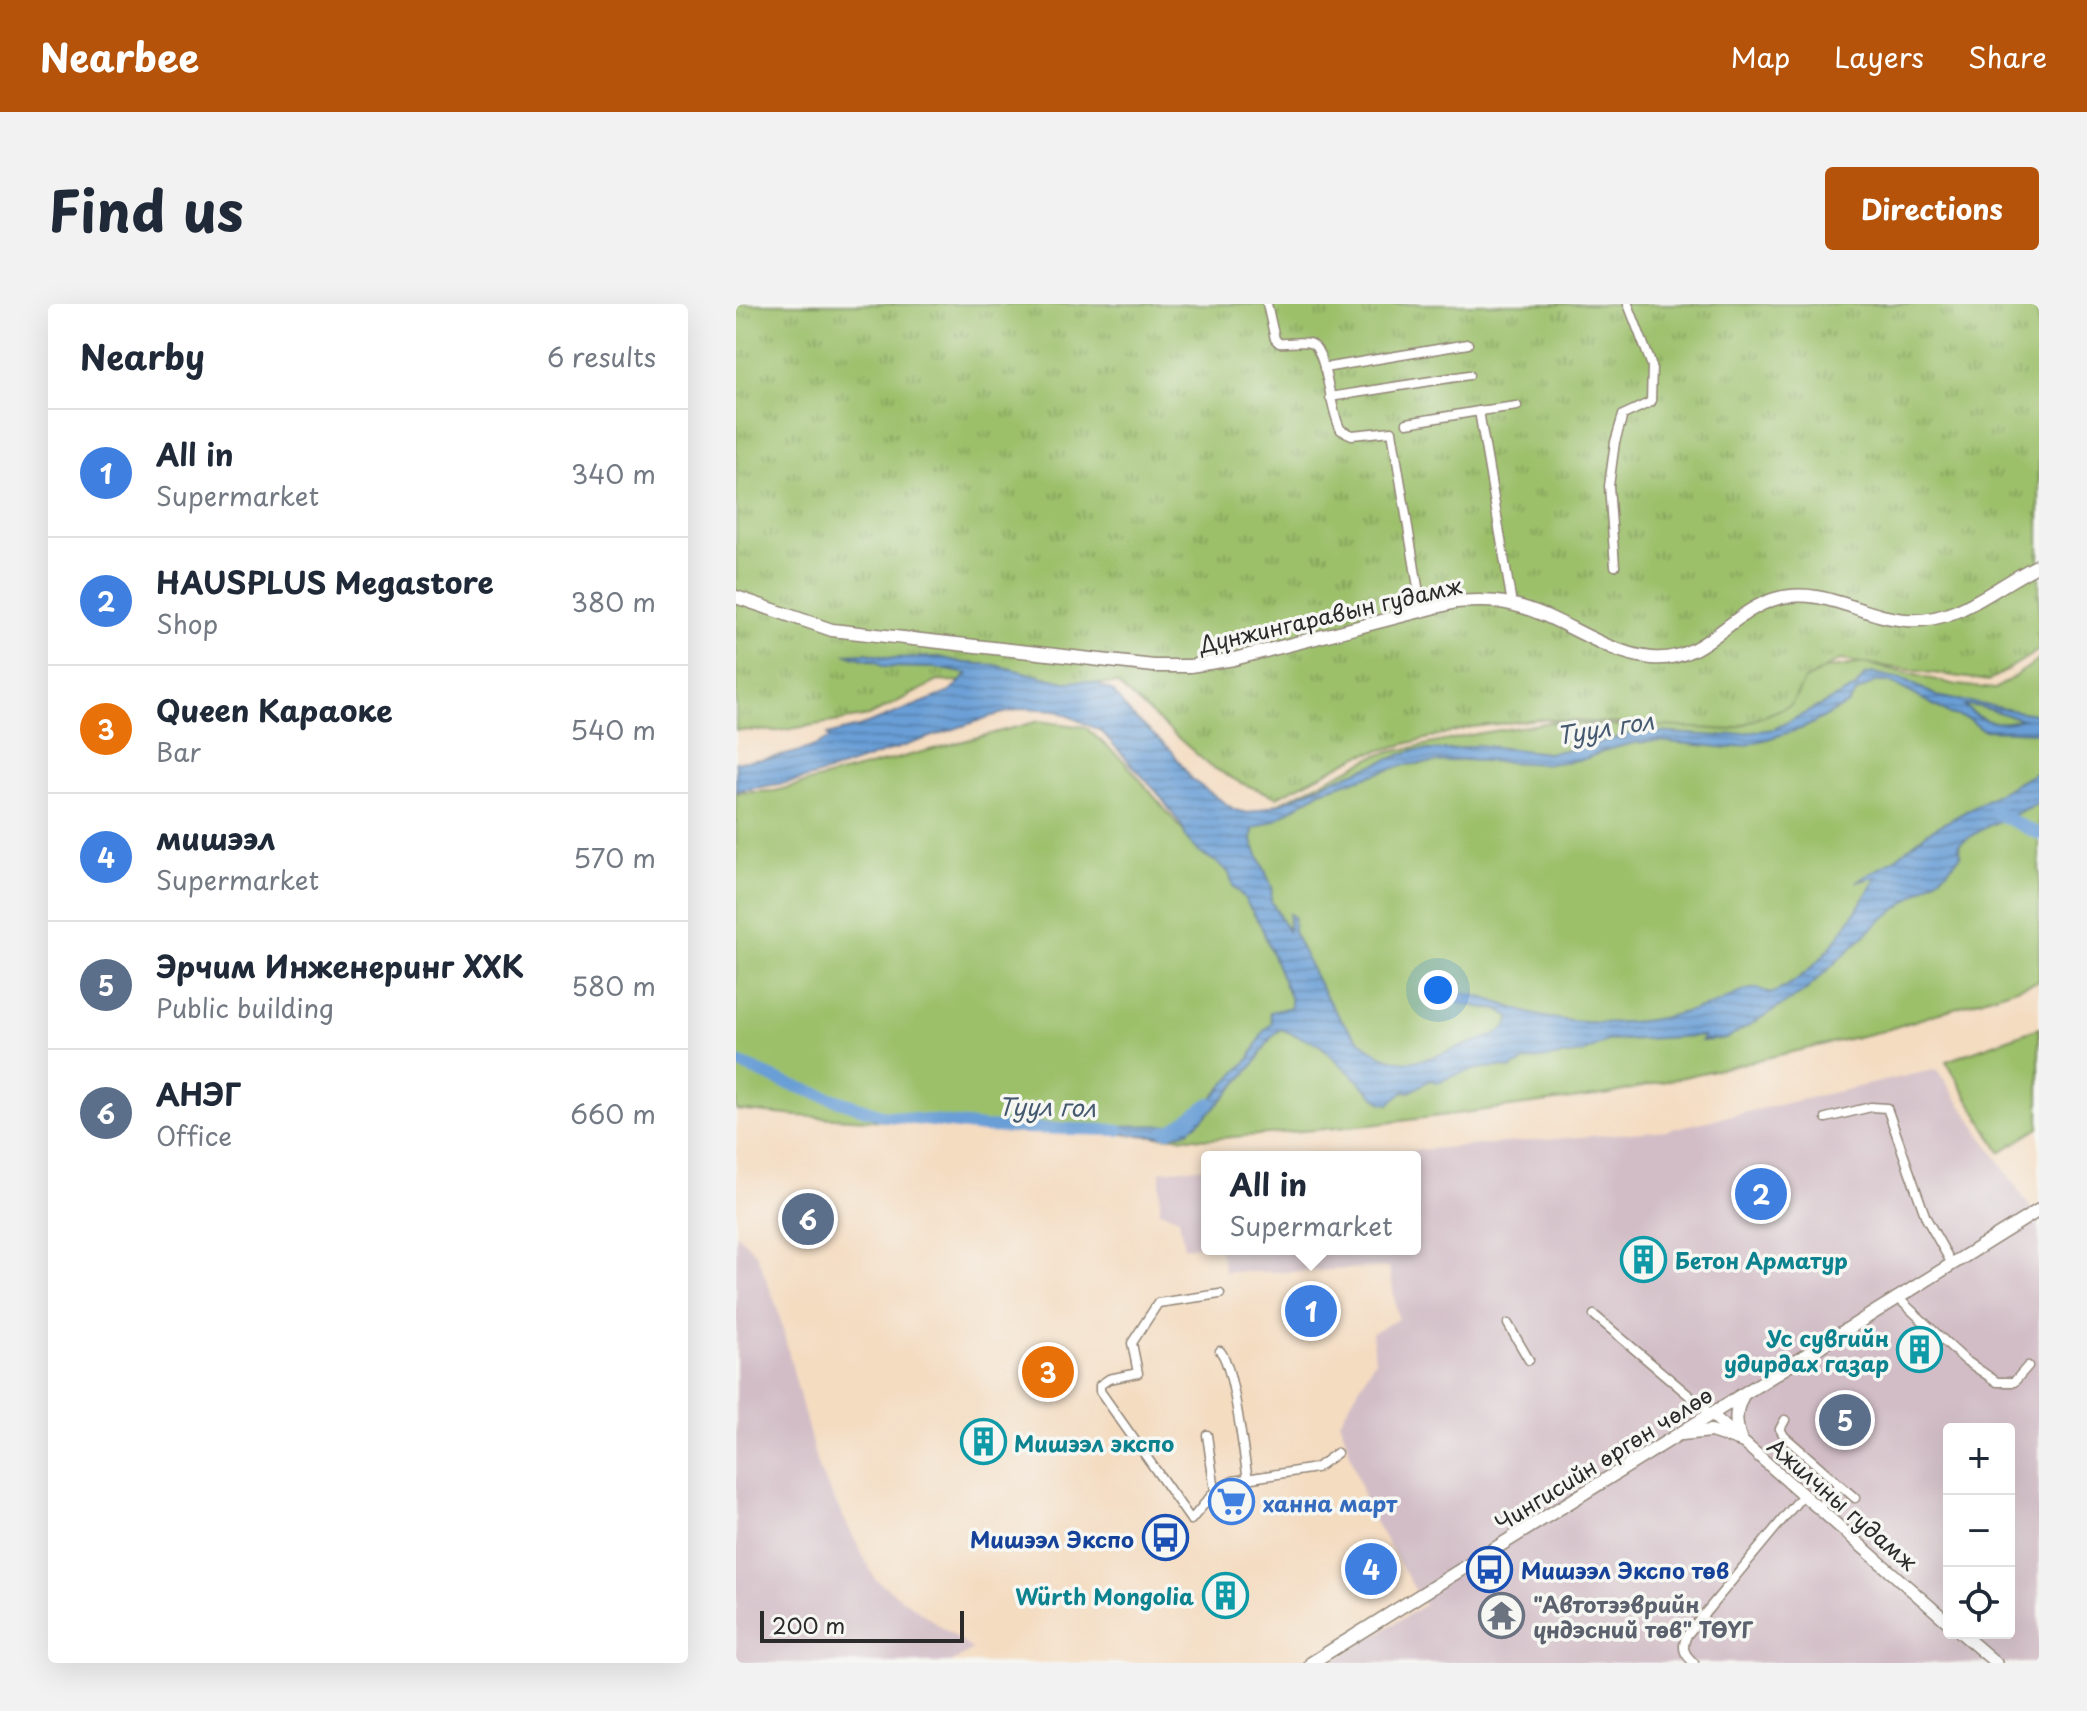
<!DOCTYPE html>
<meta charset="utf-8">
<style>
:root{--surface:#fff;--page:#f2f2f3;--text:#1f2937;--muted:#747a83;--line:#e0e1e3;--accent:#b45309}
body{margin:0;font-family:"Playpen Sans",sans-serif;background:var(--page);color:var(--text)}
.controls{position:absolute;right:24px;bottom:24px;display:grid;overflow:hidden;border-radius:8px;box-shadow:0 8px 32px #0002}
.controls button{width:72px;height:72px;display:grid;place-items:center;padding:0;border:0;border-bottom:2px solid var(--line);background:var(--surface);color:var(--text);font:40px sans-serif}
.scale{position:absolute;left:24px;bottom:20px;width:204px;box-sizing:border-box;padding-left:8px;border:4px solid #2b2b2b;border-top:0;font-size:22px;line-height:28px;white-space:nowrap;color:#2b2b2b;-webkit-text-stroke:6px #f6f6f2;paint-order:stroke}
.you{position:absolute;left:702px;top:686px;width:28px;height:28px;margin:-20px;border:6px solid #fff;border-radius:50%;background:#1a73e8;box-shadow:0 0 0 12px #1a73e833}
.badge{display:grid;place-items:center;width:52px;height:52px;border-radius:50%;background:var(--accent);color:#fff;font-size:26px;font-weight:700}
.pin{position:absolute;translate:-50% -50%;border:4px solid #fff;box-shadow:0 2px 8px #0006}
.popup{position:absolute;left:465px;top:847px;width:220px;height:104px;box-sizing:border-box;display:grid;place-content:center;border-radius:8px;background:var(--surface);filter:drop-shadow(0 2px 6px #0005);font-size:26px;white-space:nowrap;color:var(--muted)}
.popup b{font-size:30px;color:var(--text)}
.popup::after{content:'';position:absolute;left:50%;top:100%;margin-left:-16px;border:16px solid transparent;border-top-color:var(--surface)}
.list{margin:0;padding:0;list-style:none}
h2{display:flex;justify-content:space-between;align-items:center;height:104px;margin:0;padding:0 32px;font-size:34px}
h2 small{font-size:26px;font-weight:400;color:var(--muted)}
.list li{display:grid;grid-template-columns:52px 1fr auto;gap:24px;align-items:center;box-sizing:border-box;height:128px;padding:0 32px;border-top:2px solid var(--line)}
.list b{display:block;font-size:30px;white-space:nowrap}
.list p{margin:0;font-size:26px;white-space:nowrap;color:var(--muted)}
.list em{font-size:26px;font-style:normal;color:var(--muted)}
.icon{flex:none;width:44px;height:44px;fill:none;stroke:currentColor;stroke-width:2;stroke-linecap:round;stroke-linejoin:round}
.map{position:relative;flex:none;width:1303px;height:1359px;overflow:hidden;border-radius:8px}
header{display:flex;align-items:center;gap:48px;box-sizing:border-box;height:112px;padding:0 40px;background:var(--accent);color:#fff}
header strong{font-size:38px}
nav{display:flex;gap:44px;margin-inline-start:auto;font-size:28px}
.intro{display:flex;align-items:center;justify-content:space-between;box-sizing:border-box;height:192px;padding:0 48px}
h1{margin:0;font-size:56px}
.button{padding:20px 36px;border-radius:8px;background:var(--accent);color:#fff;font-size:28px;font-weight:700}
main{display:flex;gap:48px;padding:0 48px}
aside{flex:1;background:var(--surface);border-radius:8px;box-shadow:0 8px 32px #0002}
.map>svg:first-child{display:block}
.industrial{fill:#d2bdc6;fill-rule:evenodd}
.green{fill:#9cc06a;stroke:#64764a;stroke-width:2}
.park{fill:url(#park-tufts);stroke:#64764a;stroke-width:2}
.water{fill:url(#water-rules);stroke:#4a6480;stroke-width:2;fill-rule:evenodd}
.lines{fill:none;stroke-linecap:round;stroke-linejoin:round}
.river{stroke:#699ed6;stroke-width:12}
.minor-casing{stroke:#908476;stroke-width:11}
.secondary-casing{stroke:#908476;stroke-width:14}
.primary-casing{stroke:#908476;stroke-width:15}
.trunk-casing{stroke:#908476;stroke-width:15}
.minor{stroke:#fff;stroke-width:8}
.secondary{stroke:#fff;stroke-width:11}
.primary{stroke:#fff;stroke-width:12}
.trunk{stroke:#fff;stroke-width:12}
.labels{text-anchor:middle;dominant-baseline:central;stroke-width:7;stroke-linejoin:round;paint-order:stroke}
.street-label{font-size:22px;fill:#2b2b2b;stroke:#f6f6f2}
.culture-label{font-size:22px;font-weight:bold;fill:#0d838f;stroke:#f6f6f2;text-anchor:start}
.shop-label{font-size:22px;font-weight:bold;fill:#366cbe;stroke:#f6f6f2;text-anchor:start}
.transit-label{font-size:22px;font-weight:bold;fill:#164399;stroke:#f6f6f2;text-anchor:end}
.worship-label{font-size:22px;font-weight:bold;fill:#5b616d;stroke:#f6f6f2;text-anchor:start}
.water-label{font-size:24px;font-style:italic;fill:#44596f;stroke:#f6f6f2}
</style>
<header>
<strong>Nearbee</strong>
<nav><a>Map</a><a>Layers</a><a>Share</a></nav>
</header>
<div class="intro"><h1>Find us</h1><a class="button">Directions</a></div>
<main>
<aside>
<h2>Nearby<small>6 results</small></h2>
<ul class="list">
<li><span class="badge" style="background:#3f7fe0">1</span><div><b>All in</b><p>Supermarket</p></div><em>340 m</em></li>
<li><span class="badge" style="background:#3f7fe0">2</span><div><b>HAUSPLUS Megastore</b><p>Shop</p></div><em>380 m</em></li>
<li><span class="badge" style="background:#e8710a">3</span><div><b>Queen Караоке</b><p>Bar</p></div><em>540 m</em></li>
<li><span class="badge" style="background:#3f7fe0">4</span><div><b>мишээл</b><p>Supermarket</p></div><em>570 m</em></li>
<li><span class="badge" style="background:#5c6f8a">5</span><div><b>Эрчим Инженеринг ХХК</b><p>Public building</p></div><em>580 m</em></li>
<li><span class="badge" style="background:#5c6f8a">6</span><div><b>АНЭГ</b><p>Office</p></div><em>660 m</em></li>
</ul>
</aside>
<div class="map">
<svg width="1303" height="1359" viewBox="0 0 1303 1359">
<defs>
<pattern id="park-tufts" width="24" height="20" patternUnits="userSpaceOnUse" patternTransform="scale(2)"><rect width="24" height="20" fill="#9cc06a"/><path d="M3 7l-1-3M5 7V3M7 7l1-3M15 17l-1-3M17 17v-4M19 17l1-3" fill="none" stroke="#7f9c57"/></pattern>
<pattern id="water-rules" width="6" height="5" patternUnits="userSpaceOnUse" patternTransform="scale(2)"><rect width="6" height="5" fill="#699ed6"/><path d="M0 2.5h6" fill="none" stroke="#5781ae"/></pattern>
</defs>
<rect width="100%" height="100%" fill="#f6f6f2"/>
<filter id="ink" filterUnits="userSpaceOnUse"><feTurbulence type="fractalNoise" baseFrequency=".0125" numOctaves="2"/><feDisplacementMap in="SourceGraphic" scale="16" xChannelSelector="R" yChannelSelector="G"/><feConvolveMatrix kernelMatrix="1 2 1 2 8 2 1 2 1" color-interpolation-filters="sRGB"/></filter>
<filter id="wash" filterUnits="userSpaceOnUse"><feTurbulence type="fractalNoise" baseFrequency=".006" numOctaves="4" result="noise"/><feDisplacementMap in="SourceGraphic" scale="32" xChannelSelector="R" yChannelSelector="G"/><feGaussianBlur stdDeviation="1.8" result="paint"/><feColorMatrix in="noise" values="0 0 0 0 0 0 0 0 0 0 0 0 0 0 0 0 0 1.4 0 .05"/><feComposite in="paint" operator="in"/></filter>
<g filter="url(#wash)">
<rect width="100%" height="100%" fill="#f4dcc1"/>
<g class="industrial">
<path d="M1201,765L1303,917V1359H594L688,1301L631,1204L604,1117L639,1056L636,1029L662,1015L653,963L548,968H489L484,945H679V853H593L931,826ZM1213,1125H1273V1329H1213Z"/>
<path d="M471,863V940L448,944L443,914L424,907V867Z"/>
<path d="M0,929L20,949L41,1003L82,1164L139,1275L237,1346L215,1359H0Z"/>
</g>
<g class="green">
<path d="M1303,356V677L1147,727L874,790L634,821L474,835L62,812L0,806V489L39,487L303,417L349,423L390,459L458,540L641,451L745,429L816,418L882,422L962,418L1048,371L1128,359L1221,381L1259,385Z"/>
<path d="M1303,724V824L1264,848L1210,757Z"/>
</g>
<path class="park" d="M0,0H1303V346L1253,377L1104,356L1068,377L1055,401L994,426L803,415L736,423L622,452L541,493L505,479L474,462L381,380L202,377L133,412L42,427L0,426Z"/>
<path class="water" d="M130,349L156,354L203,353L229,359L259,361L329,378L349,377L362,380L377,388L394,410L436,447L455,475L499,506L512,509L548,498L594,477L678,446H714L742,441L811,449L844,444L903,427L984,432L1038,425L1119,384L1129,371L1138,369L1169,376L1201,392L1303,411V428L1247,426L1232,415L1214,410L1164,383L1152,378H1139L1121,388L1112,400L1068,424L1011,441L993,444L922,437L898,439L870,446L849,455L812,460L726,456L668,461L585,487L539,516L517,525L516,537L536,583L535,597L552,627L553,610L558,613C554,630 566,643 572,658C590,696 619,750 665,757C686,760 716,745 736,739C749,735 771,730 775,714L766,707L726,700L698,692C741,683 760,701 800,711C829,718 862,720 892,718C921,717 948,708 976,701C990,697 1007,683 1023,685C1024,685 1032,689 1034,690C1084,671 1114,617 1141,573L1120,578L1157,556L1192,528L1303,467V499L1252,522L1223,540L1225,551L1211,567L1142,619L1068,688L990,735L965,737L967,732H960L871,737L847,749L789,757L774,765C758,759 717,769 703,779L694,776L674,788L669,787L653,800L646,799L584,741L545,725C533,732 527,748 519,759C508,772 462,824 449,828C426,836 393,829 369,828L370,822L450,821L514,754L527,728L536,719L534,708L555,703V696L525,622L508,594L497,582L493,569L484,560L464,549L450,534L447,524L421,488L365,427L320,406L289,404L256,412L92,468L61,477L0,487V458C32,455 66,451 94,434L91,431L126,422L214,388L232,370L200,364L147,363L140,358L109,350ZM1228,401L1244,403L1286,415C1264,422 1244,419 1228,401Z"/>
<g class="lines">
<g class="river">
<path d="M1258,508L1303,530"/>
<path d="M0,758L47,778L145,811L247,823L383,826"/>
<path d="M429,827H434L474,799"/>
</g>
</g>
</g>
<g filter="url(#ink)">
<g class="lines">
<defs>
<g id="minor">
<path d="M531,0L539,35L543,39C552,40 568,36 576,40C591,48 594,109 605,126L616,131L656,127L686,307"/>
<path d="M588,64L732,40"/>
<path d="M594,93L733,71"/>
<path d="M743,107L781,102"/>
<path d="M671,119L743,107L776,300"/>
<path d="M879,262L873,182L879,138L887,111L915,98L916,62L892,0"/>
<path d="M1090,814L1135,803L1151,804L1190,914L1216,960"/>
<path d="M1161,993L1229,1056L1261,1078H1278L1292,1062"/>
<path d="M858,1011L975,1110"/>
<path d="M772,1020L793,1056"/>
<path d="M484,1047C498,1062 507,1149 512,1175"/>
<path d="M1049,1116L1044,1125L1048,1132L1119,1194"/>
<path d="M471,1131L479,1187L497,1177L580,1164L601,1149"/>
<path d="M479,1187L455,1216L364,1087V1081L373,1075L402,1069L396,1039L422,999L484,990"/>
<path d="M1082,1206L1103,1182"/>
<path d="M958,1359C948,1350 945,1344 951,1331L1066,1192"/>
</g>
<g id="secondary">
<path d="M975,1110L1213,1319"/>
<path d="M1225,1329L1260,1359"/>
</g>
<path id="primary" d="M0,293L96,326L418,362H454L498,355L720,298C738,297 756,296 774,300C824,310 865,349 916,354C967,359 994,308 1039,295C1086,281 1125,313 1170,316C1222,320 1259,282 1303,261"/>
<g id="trunk">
<path d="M946,1130L975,1127L1005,1137"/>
<path d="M1005,1137C999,1119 998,1108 1007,1091"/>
<path d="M575,1359L1303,906"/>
</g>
</defs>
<use href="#minor" class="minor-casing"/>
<use href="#secondary" class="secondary-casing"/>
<use href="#primary" class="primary-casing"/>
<use href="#trunk" class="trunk-casing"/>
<use href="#minor" class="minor"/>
<use href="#secondary" class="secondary"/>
<use href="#primary" class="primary"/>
<use href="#trunk" class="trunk"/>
</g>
</g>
<defs>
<symbol id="building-ring" viewBox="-11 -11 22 22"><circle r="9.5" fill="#f6f6f2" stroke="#0f9aa8" stroke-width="1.5"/><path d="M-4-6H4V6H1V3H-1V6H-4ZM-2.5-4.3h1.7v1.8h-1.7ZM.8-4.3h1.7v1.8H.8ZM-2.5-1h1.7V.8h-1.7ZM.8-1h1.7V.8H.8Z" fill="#0f9aa8"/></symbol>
<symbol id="supermarket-ring" viewBox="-11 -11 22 22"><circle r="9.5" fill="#f6f6f2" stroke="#3f7fe0" stroke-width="1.5"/><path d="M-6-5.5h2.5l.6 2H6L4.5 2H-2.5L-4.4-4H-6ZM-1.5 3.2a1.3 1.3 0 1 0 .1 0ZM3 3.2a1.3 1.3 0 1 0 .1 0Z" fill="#3f7fe0"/></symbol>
<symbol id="bus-ring" viewBox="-11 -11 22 22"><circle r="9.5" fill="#f6f6f2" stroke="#1a4fb4" stroke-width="1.5"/><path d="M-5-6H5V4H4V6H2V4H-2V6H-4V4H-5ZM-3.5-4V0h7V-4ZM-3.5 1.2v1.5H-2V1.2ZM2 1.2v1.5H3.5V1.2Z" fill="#1a4fb4"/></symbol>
<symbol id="temple-ring" viewBox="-11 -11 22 22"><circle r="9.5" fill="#f6f6f2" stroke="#6b7280" stroke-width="1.5"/><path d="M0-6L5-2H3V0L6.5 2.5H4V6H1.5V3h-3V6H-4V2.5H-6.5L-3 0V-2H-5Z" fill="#6b7280"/></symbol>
</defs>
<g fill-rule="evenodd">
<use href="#building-ring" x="882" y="930" width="51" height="51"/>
<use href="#building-ring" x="1158" y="1020" width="51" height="51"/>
<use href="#building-ring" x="222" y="1112" width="51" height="51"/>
<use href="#supermarket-ring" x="470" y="1172" width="51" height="51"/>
<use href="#bus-ring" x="404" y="1208" width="51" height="51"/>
<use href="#bus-ring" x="728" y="1240" width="51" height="51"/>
<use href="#building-ring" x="464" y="1266" width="51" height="51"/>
<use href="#temple-ring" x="740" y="1286" width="51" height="51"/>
</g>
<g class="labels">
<g class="street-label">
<text transform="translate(594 310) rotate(-13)">Дүнжингаравын гудамж</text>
<text transform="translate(867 1154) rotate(-32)">Чингисийн өргөн чөлөө</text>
<text transform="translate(1107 1199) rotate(41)">Ажилчны гудамж</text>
</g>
<g class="culture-label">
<text x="939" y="955">Бетон Арматур</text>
<text x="1153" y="1033" text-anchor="end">Ус сувгийн<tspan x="1153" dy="25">удирдах газар</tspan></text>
<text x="278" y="1138">Мишээл экспо</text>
<text x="458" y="1291" text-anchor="end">Würth Mongolia</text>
</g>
<g class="shop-label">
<text x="527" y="1198">ханна март</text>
</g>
<g class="transit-label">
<text x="398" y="1234">Мишээл Экспо</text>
<text x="785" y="1265" text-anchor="start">Мишээл Экспо төв</text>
</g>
<g class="worship-label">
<text x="797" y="1299">"Автотээврийн<tspan x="797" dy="25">үндэсний төв" ТӨҮГ</tspan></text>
</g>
<g class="water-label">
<text transform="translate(869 423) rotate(-9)">Туул гол</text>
<text transform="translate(311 802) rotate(1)">Туул гол</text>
</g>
</g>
</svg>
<div class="controls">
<button>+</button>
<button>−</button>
<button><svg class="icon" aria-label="locate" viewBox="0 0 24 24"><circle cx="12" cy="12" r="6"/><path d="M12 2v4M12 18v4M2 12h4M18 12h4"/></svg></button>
</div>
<div class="scale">200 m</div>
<div class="you"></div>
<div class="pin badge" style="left:575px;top:1007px;background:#3f7fe0">1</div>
<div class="popup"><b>All in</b>Supermarket</div>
<div class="pin badge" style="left:1025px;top:890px;background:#3f7fe0">2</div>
<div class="pin badge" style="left:312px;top:1068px;background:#e8710a">3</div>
<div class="pin badge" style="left:635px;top:1265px;background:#3f7fe0">4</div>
<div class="pin badge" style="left:1109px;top:1116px;background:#5c6f8a">5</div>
<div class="pin badge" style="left:72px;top:915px;background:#5c6f8a">6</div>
</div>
</main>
